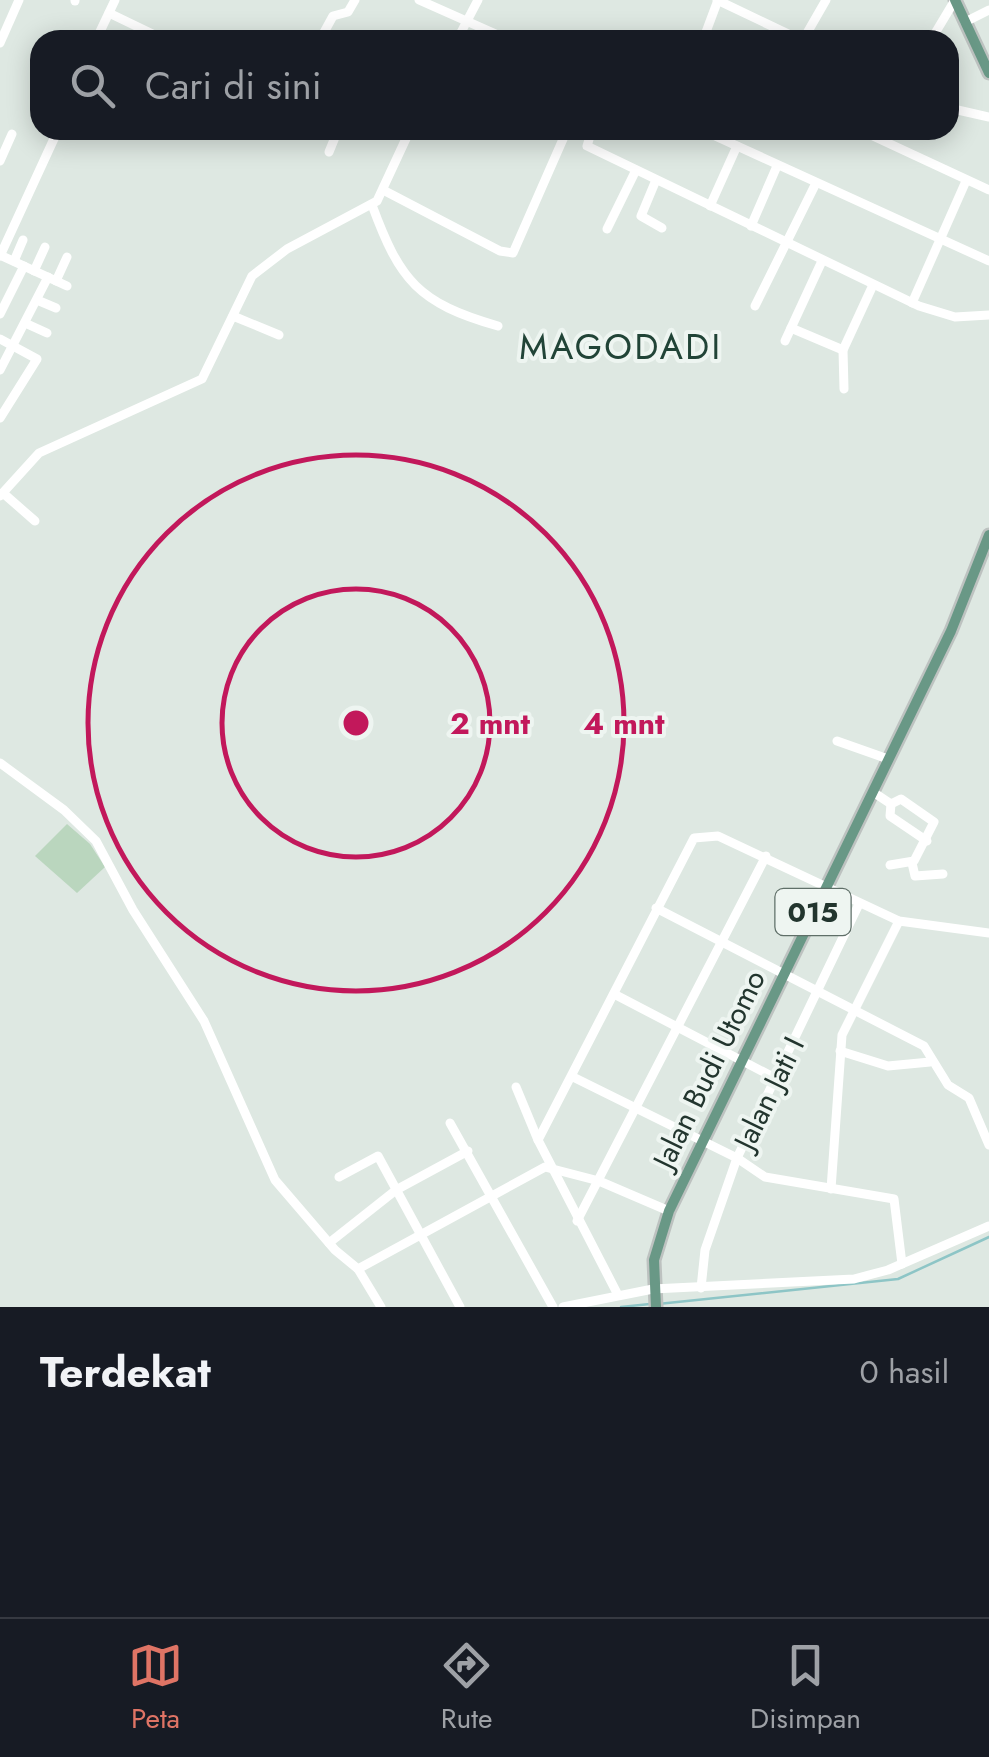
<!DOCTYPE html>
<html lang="id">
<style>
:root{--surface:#171b24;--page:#242831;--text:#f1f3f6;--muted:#9ea1a6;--line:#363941;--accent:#df7465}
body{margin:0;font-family:Jost,sans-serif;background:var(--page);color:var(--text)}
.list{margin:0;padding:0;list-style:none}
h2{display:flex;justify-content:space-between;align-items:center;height:130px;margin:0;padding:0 40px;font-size:42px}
h2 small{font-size:32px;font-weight:400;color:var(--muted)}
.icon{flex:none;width:55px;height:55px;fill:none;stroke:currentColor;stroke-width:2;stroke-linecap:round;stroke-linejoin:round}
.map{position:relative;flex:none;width:989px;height:1307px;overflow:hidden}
.search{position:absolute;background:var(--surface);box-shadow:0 5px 25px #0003;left:30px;right:30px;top:30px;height:110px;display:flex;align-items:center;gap:25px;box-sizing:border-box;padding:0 35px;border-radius:30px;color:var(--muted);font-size:38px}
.sheet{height:310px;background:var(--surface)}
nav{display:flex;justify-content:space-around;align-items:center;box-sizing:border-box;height:140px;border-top:2px solid var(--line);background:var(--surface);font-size:28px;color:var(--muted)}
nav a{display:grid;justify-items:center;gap:5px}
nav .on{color:var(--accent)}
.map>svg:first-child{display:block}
.green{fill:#bad6be}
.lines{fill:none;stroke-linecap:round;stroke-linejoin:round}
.stream{stroke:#8dc5c6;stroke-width:2.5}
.major-casing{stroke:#bdc2c0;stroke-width:15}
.minor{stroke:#fff;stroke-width:9}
.major{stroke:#699886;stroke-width:10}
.ring{fill:none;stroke:#c2185b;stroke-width:5}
.labels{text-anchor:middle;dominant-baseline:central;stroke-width:8;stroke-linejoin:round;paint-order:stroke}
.shield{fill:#eef5f1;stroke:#5f6f68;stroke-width:2.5}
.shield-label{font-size:28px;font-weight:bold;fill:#22352e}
.street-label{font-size:30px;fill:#22352e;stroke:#eef5f1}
.quarter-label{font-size:35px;letter-spacing:2.5px;fill:#214437;stroke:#eef5f1}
.centre{fill:#c2185b;stroke:#eef5f1;stroke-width:5}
.ring-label{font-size:30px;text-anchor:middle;font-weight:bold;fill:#c2185b;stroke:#eef5f1;stroke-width:8;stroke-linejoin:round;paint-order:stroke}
</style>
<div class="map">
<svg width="989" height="1307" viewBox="0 0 989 1307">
<rect width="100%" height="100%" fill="#dee8e2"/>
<path class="green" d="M67,824L90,844L105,867L77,893L35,856Z"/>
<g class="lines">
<g class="stream">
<path d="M658,1304L898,1279L989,1237"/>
<path d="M621,1307L650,1304"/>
</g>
<defs>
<g id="major">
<path d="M955,0L989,73"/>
<path d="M656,1307L654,1260L669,1211L951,631L989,535"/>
</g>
</defs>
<use href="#major" class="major-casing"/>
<g class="minor">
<path d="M419,0L509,40"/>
<path d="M717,0L801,40"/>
<path d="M75,1V0"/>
<path d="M109,13L165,40"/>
<path d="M965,22L989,10"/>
<path d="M322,36L333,16L348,12L355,0"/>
<path d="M96,40L115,0"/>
<path d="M457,40L478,0"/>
<path d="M703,40L718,0"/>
<path d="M803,40L826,0"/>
<path d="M931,40L955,0"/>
<path d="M0,43L19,0"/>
<path d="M949,108L989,117"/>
<path d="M592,130L587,146L919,306L955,317L989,315"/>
<path d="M702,130L989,261"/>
<path d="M860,130L989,190"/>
<path d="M329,152L338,130"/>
<path d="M0,161L12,134"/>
<path d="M656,180L641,216L662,228"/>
<path d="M385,191L500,251L513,253L567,130"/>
<path d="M372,205C400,281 418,303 498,326"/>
<path d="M710,206L737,146"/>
<path d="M751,226L777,166"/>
<path d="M607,229L636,170"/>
<path d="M0,255L67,286"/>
<path d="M0,256L58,130"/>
<path d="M14,261L23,240"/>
<path d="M34,271L45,247"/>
<path d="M56,281L67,257"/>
<path d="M37,300L56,308"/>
<path d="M912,303L966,181"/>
<path d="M755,306L816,183"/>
<path d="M0,314L24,266"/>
<path d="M233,316L279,335"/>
<path d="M25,323L47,333"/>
<path d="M791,328L843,350"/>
<path d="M0,339L37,359L0,418"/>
<path d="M785,341L822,261"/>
<path d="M0,370L48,277"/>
<path d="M844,389L843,350L873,285"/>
<path d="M3,493L35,521"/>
<path d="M0,496L39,453L202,379L252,276L287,249L377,201L410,130"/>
<path d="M837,741L888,759"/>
<path d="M0,763L64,810L96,841L133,910L204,1021L275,1180L335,1250L358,1269L545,1167L599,1181L669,1211"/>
<path d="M873,792L891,804L901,799L934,822L914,861L890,865"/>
<path d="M891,804L890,816L927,841"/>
<path d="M912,863L915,876L943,874"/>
<path d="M656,908L924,1046L948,1085L969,1098L989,1145"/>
<path d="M614,994L777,1079"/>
<path d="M840,1051L888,1066L930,1062"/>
<path d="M573,1077L737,1158L765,1177L894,1199L902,1264"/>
<path d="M516,1087L538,1140"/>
<path d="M450,1123L553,1307"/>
<path d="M339,1177L378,1156L460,1307"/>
<path d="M831,1189L842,1035L899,921"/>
<path d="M577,1221L766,856"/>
<path d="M329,1243L396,1190L468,1151"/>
<path d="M358,1269L381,1307"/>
<path d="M701,1288L705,1250L737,1158L859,904"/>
<path d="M618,1295L538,1140L694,838L718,836L899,921L989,933"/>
<path d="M563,1307L653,1289L854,1279L888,1270L989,1226"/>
</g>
<use href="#major" class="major"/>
</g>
<g class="ring">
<circle cx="356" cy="723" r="134"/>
<circle cx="356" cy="723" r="268"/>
</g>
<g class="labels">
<rect class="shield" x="775.5" y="889" width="75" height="46" rx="8"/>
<g class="shield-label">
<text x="813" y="912">015</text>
</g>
<g class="street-label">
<text transform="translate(709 1069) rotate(-64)">Jalan Budi Utomo</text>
<text transform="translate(769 1093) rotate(-64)">Jalan Jati I</text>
</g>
<g class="quarter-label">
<text x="621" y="347">MAGODADI</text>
</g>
</g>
<circle cx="356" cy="723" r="15" class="centre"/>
<g class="ring-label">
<text x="490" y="734">2 mnt</text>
<text x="624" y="734">4 mnt</text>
</g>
</svg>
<div class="search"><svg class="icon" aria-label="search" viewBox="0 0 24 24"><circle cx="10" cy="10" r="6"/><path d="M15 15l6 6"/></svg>Cari di sini</div>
</div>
<section class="sheet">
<h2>Terdekat<small>0 hasil</small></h2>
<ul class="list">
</ul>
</section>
<nav>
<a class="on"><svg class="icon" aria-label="map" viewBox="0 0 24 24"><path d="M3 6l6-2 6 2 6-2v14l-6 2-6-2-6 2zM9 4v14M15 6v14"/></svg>Peta</a>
<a><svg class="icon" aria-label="directions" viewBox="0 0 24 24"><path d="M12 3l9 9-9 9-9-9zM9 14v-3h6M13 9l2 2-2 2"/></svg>Rute</a>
<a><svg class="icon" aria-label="saved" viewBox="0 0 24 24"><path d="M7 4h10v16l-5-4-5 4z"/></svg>Disimpan</a>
</nav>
